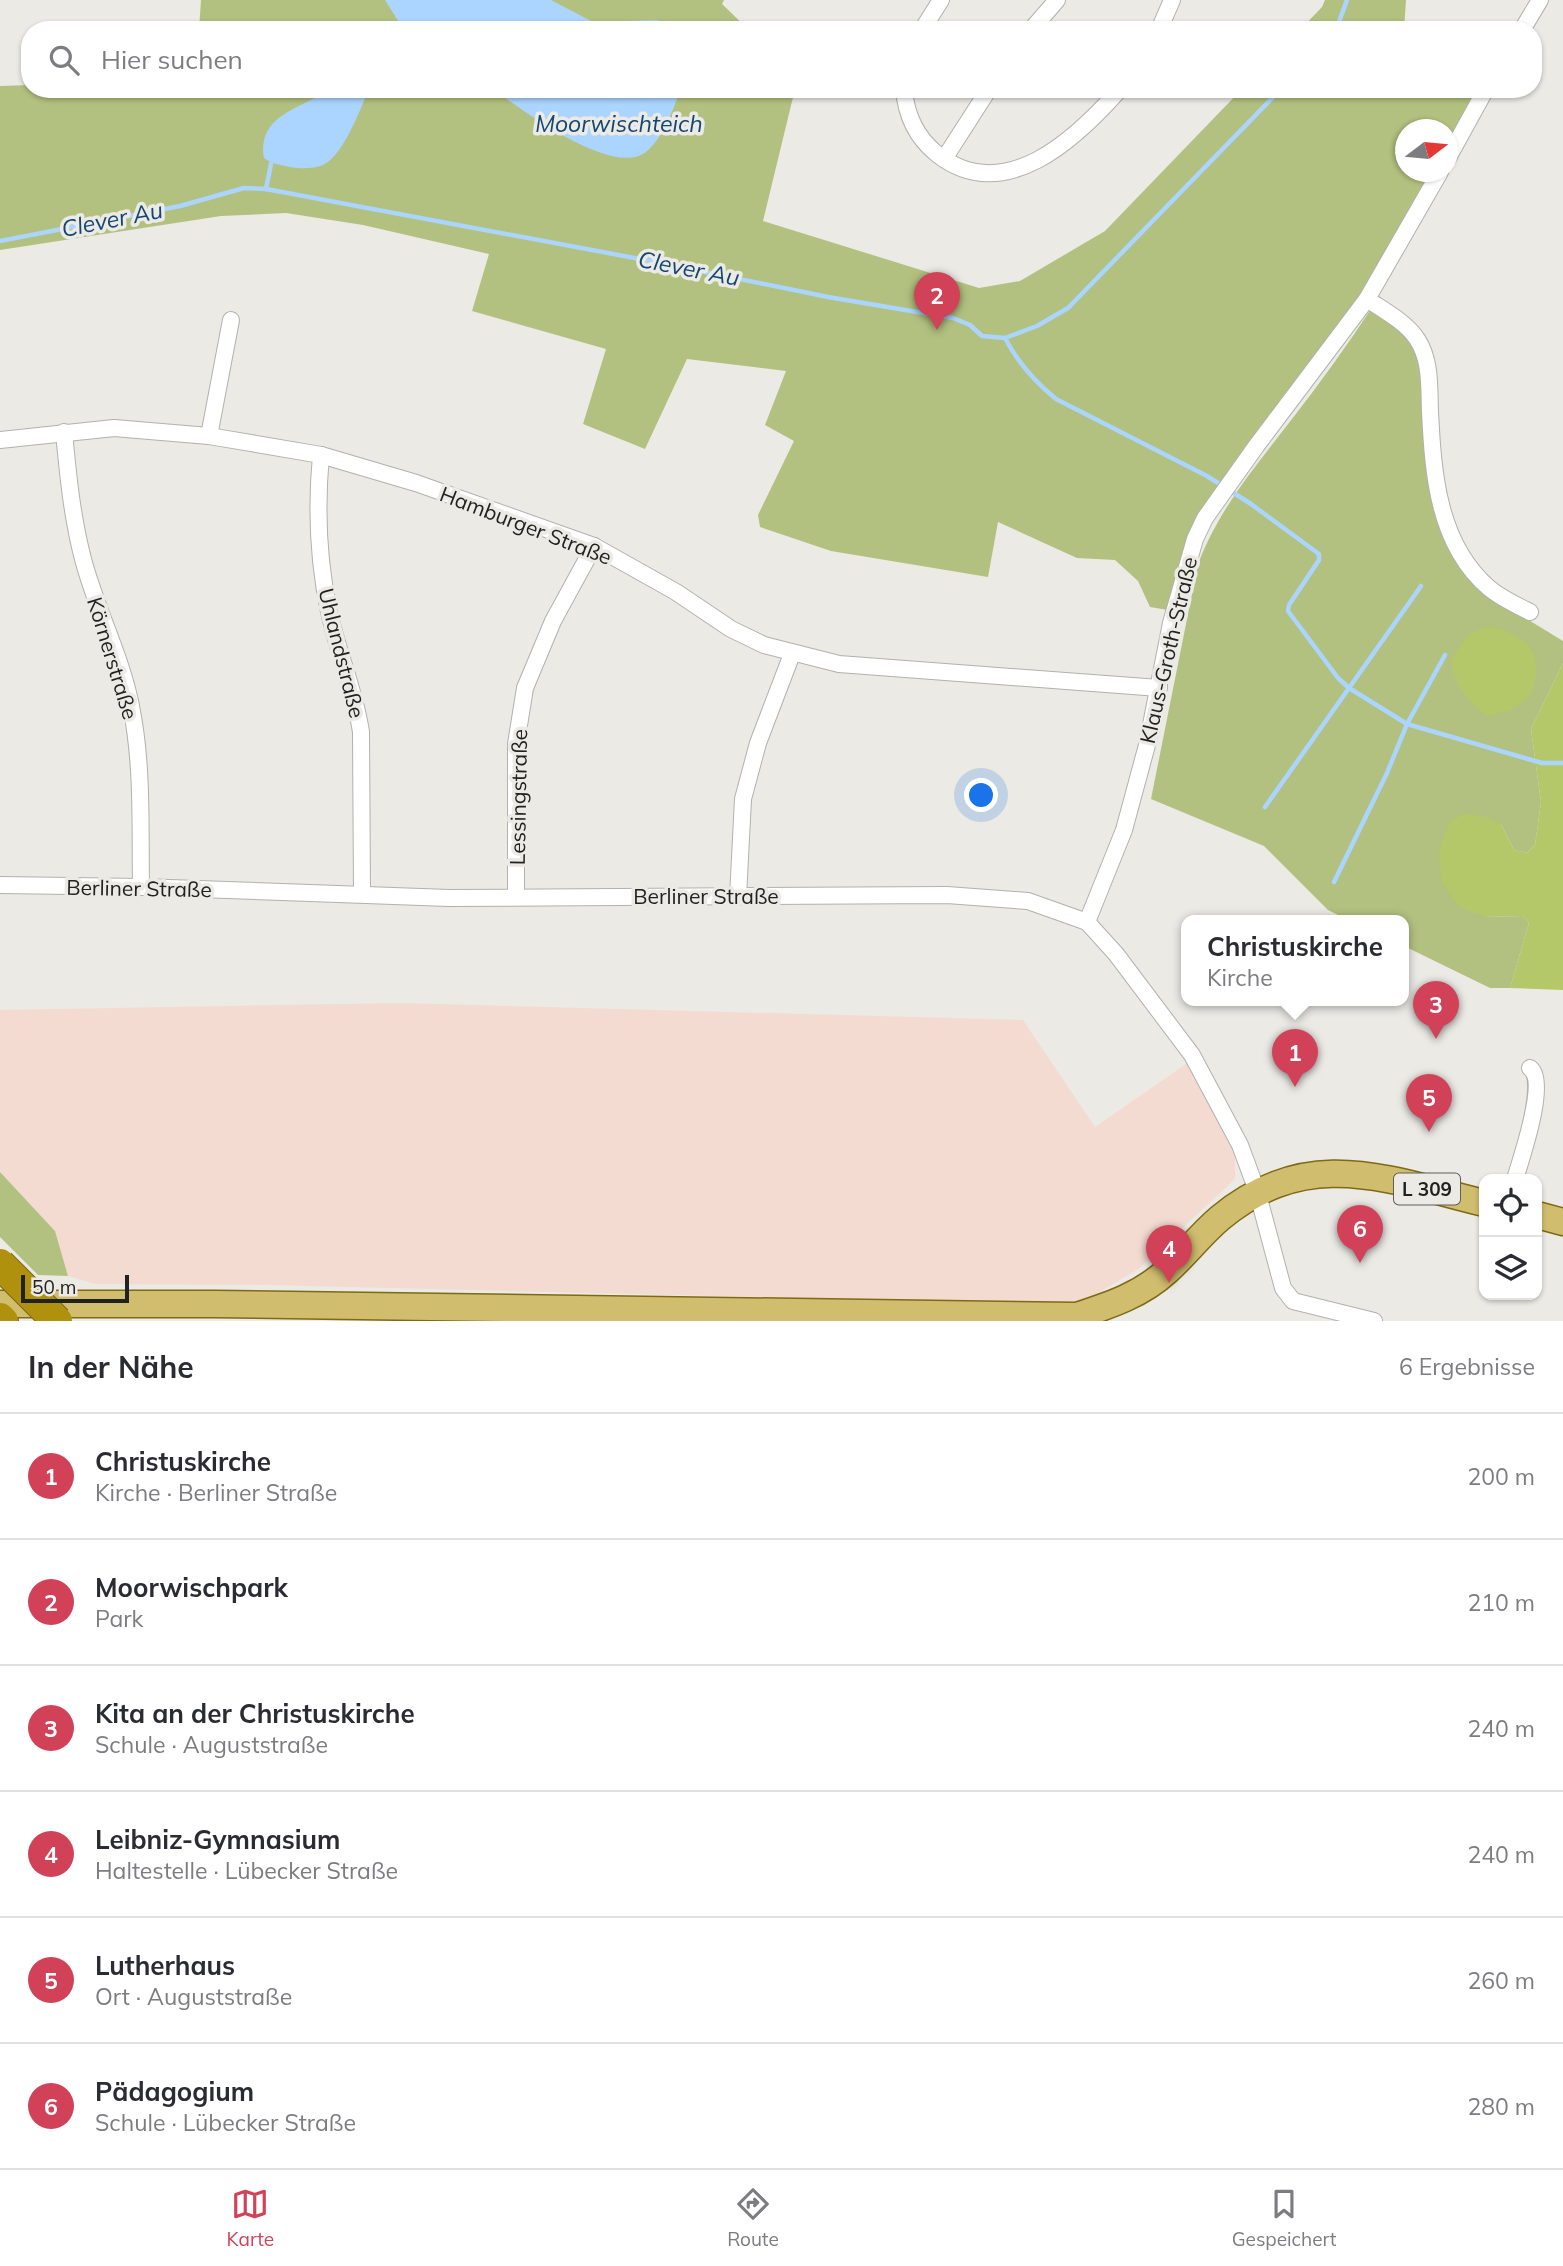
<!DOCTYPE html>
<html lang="de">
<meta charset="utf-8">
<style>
:root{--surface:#fff;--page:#f2f2f3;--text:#2b2b33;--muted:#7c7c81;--line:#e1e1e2;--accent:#d14157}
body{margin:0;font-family:Mulish,sans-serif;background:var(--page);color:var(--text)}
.controls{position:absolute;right:21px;bottom:21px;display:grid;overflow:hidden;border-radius:14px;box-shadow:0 2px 5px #0004}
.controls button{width:63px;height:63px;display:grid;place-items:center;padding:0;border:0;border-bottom:2px solid var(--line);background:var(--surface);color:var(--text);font:35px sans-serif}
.compass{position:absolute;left:1395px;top:119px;width:63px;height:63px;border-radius:50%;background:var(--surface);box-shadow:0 2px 5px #0004;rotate:74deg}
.scale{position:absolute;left:21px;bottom:18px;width:108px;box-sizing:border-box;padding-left:7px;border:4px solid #21211f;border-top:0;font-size:19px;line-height:24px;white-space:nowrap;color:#21211f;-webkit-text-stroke:5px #ebeae5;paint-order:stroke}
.you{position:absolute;left:982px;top:796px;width:24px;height:24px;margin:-18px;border:5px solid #fff;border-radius:50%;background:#1a73e8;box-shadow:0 0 0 10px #1a73e833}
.badge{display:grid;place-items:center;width:46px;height:46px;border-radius:50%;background:var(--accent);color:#fff;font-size:23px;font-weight:700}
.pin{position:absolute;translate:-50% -58px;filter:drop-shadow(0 2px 4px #0008)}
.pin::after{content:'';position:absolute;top:37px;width:24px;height:21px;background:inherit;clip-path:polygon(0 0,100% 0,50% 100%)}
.popup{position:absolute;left:1181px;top:915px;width:228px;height:91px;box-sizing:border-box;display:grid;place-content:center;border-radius:14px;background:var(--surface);filter:drop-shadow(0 2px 5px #0005);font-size:23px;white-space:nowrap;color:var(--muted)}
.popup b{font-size:26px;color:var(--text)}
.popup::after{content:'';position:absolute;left:50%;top:100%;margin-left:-14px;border:14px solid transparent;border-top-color:var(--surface)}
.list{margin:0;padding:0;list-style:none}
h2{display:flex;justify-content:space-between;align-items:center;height:91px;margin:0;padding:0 28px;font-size:30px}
h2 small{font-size:23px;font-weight:400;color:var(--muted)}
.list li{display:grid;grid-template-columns:46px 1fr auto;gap:21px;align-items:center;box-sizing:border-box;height:126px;padding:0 28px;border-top:2px solid var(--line)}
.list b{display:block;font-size:26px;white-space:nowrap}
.list p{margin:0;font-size:23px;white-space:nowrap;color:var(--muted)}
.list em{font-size:23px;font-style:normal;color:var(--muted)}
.icon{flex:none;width:38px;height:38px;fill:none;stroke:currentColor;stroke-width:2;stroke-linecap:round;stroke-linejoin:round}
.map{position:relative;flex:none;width:1563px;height:1321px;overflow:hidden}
.search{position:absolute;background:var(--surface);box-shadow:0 2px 5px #0004;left:21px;right:21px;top:21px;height:77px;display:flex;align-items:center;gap:18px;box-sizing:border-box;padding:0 24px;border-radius:28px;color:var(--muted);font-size:26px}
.sheet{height:847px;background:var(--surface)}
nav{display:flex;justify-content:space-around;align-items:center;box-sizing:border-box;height:98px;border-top:2px solid var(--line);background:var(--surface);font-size:19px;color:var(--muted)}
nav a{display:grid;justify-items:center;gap:4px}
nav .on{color:var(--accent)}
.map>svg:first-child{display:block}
.industrial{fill:#f3dbd1}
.green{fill:#b2c17f}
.forest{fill:#b4c769}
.water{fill:#abd5ff}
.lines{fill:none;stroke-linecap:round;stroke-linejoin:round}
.stream{stroke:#abd5ff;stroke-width:4.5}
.minor-casing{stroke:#b2b1ad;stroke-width:18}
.primary-casing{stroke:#7e6a14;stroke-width:29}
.motorway-casing{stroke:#7e6a14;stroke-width:32}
.minor{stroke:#fff;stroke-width:16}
.primary{stroke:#d0bd6e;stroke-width:26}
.motorway{stroke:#b0910e;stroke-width:30}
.motorway-bridge-casing{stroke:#7e6a14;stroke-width:32;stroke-linecap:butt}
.motorway-bridge{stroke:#b0910e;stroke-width:30}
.labels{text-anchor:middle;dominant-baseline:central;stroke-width:7;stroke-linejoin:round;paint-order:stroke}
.shield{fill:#ebeae5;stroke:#5e5d5a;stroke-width:2}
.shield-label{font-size:19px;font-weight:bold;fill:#21211f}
.street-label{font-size:21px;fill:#21211f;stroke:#ebeae5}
.water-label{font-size:23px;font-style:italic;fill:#134672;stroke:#ebeae5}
</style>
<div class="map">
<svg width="1563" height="1321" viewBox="0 0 1563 1321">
<rect width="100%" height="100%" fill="#ebeae5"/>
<path class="industrial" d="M401,1003L1023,1020L1095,1127L1189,1062L1235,1154V1179L1137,1270L1077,1305L269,1285L95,1284L68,1276L55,1231L0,1172V1010Z"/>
<g class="green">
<path d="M201,0H724L722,4L749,30H199Z"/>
<path d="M1325,0H1406L1404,30H1300L1322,7Z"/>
<path d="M30,85V89H795L763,221L979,288L1020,281L1105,231L1242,89H1477L1448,142V130H1406V172H1431L1371,280L1201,512L1168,610L1150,607L1138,581L1115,560L1077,558L998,522L988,577L831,551L760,527L758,515L794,441L765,425L786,371L687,359L645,449L583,424L606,349L472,311L489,254L363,225L286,213L221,216L0,250V86Z"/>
<path d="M1371,309L1413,340L1420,356L1438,510L1497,601L1563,641V663L1531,729L1541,802L1535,845L1527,853L1514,850L1501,824L1484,917L1523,916L1529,923L1510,988H1490L1404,946V921H1350L1328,910L1264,846L1151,799L1198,564C1220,507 1255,467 1292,419C1320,383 1346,347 1371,309Z"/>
<path d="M0,1172L55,1231L68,1276L38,1275L0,1237Z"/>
</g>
<g class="forest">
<path d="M1491,626C1504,630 1520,636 1529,647C1536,654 1536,663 1536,673C1534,704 1516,709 1488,716C1467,702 1456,687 1451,662C1463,640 1466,632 1491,626Z"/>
<path d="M1563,663V990L1510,988L1529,923L1523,916L1484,917L1458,906L1441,880L1439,850L1449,823L1462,814L1484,816L1501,824L1514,850L1527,853L1535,845L1541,802L1531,729Z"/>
</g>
<g class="water">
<path d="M385,0H551L593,22L657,20L671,25L676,30H409L400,24Z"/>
<path d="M330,89H369C360,109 344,155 323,165C313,169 300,169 290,167C280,165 272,164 264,158C257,114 302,109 330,89Z"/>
<path d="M493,89H681C672,111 665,135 647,151C615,180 521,109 493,89Z"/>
</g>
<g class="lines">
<g class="stream">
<path d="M394,30L400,24"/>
<path d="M1336,30L1347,0"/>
<path d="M266,189L271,164"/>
<path d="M0,241L180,206L244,188L266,189L656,262L828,297L953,318L970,325L982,336L1005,338L1037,326L1068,308L1281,89"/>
<path d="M1005,338C1018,363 1034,381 1056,399L1207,476L1251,504L1319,554V560L1289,605L1288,611L1338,678L1349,688L1407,724L1542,763H1563"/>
<path d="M1265,807L1421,586"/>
<path d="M1334,882L1387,773L1407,724L1445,655"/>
</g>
<defs>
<g id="minor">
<path d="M922,30L941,0"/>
<path d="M1031,30L1057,0"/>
<path d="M1159,30L1172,0"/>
<path d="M1522,30L1540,0"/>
<path d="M904,89C906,116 916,137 937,154C1004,207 1076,139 1120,89"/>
<path d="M1448,158L1486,89"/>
<path d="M944,159L989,89"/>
<path d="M1367,299C1383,310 1406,322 1417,339C1431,360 1429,386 1430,411C1433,474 1438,544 1489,588C1501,598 1516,605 1530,612"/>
<path d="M64,432C68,475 72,517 83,559C96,609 121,655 131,706C143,765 140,827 141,887"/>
<path d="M209,436L231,320"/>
<path d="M0,440L114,428L209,436L321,455L416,483L594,546L676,592L731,629L764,645L839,664L1159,688"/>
<path d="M321,455C316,508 318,560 329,612C338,653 355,691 361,732L362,893"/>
<path d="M0,885L141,887L449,898L947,895L1028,901L1087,922L1116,954L1192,1055L1240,1145L1257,1191L1283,1288L1293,1301L1374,1321"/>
<path d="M516,897V744L525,688L553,621L594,546"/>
<path d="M738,897L743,799L758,743L792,654"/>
<path d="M1087,922L1124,830L1147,745L1171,623L1195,539L1205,518L1257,445L1367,299L1440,172"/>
<path d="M1515,1179C1521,1159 1548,1081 1530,1068"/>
</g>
<g id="primary">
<path d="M1537,1215L1563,1222"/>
<path d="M0,1304H214L1077,1316C1110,1305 1141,1295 1167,1271C1186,1254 1201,1234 1220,1218C1308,1145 1386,1179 1484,1203"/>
</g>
<path id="motorway" d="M0,1318L3,1321"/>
</defs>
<use href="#minor" class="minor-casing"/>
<use href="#primary" class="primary-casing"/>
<use href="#motorway" class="motorway-casing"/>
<use href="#minor" class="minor"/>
<use href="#primary" class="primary"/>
<use href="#motorway" class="motorway"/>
<defs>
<path id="motorway-bridge" d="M0,1264L57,1321"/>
</defs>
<use href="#motorway-bridge" class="motorway-bridge-casing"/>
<use href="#motorway-bridge" class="motorway-bridge"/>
</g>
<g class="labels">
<rect class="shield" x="1394" y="1173.5" width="66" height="31" rx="5"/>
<g class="shield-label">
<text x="1427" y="1189">L 309</text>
</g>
<g class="street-label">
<text transform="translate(526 525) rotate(21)">Hamburger Straße</text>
<text transform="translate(1168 650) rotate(-77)">Klaus-Groth-Straße</text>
<text transform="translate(342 653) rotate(76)">Uhlandstraße</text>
<text transform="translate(113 658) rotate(73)">Körnerstraße</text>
<text transform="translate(518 797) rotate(-89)">Lessingstraße</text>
<text transform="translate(139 888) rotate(1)">Berliner Straße</text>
<text x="706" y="896">Berliner Straße</text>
</g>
<g class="water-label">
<text x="619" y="123">Moorwischteich</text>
<text transform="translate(112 219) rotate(-11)">Clever Au</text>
<text transform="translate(689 268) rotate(11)">Clever Au</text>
</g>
</g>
</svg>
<div class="controls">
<button><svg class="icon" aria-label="locate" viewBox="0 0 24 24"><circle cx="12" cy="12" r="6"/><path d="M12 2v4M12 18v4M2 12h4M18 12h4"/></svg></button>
<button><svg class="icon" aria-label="layers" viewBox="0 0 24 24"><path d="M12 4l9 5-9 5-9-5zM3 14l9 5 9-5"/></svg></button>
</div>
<svg class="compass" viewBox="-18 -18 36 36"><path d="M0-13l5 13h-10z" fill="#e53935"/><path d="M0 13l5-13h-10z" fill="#7c7c81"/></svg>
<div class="scale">50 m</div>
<div class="you"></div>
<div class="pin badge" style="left:1295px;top:1087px">1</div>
<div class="popup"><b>Christuskirche</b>Kirche</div>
<div class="pin badge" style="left:937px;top:330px">2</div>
<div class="pin badge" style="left:1436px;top:1039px">3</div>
<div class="pin badge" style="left:1169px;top:1283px">4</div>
<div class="pin badge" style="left:1429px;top:1132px">5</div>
<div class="pin badge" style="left:1360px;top:1263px">6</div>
<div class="search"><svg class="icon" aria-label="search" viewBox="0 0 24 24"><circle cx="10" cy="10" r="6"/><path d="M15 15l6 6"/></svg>Hier suchen</div>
</div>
<section class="sheet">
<h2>In der Nähe<small>6 Ergebnisse</small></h2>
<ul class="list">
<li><span class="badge">1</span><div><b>Christuskirche</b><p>Kirche · Berliner Straße</p></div><em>200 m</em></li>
<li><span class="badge">2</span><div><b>Moorwischpark</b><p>Park</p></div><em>210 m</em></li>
<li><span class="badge">3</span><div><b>Kita an der Christuskirche</b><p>Schule · Auguststraße</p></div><em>240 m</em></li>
<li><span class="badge">4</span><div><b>Leibniz-Gymnasium</b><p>Haltestelle · Lübecker Straße</p></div><em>240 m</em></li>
<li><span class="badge">5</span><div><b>Lutherhaus</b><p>Ort · Auguststraße</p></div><em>260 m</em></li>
<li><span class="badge">6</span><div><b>Pädagogium</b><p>Schule · Lübecker Straße</p></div><em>280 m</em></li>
</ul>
</section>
<nav>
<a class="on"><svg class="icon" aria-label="map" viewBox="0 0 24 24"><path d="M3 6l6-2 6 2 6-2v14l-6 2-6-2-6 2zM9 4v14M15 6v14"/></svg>Karte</a>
<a><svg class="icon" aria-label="directions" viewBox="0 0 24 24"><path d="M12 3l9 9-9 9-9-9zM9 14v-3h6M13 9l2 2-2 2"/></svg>Route</a>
<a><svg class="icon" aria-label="saved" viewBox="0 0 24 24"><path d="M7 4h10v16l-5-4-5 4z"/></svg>Gespeichert</a>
</nav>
